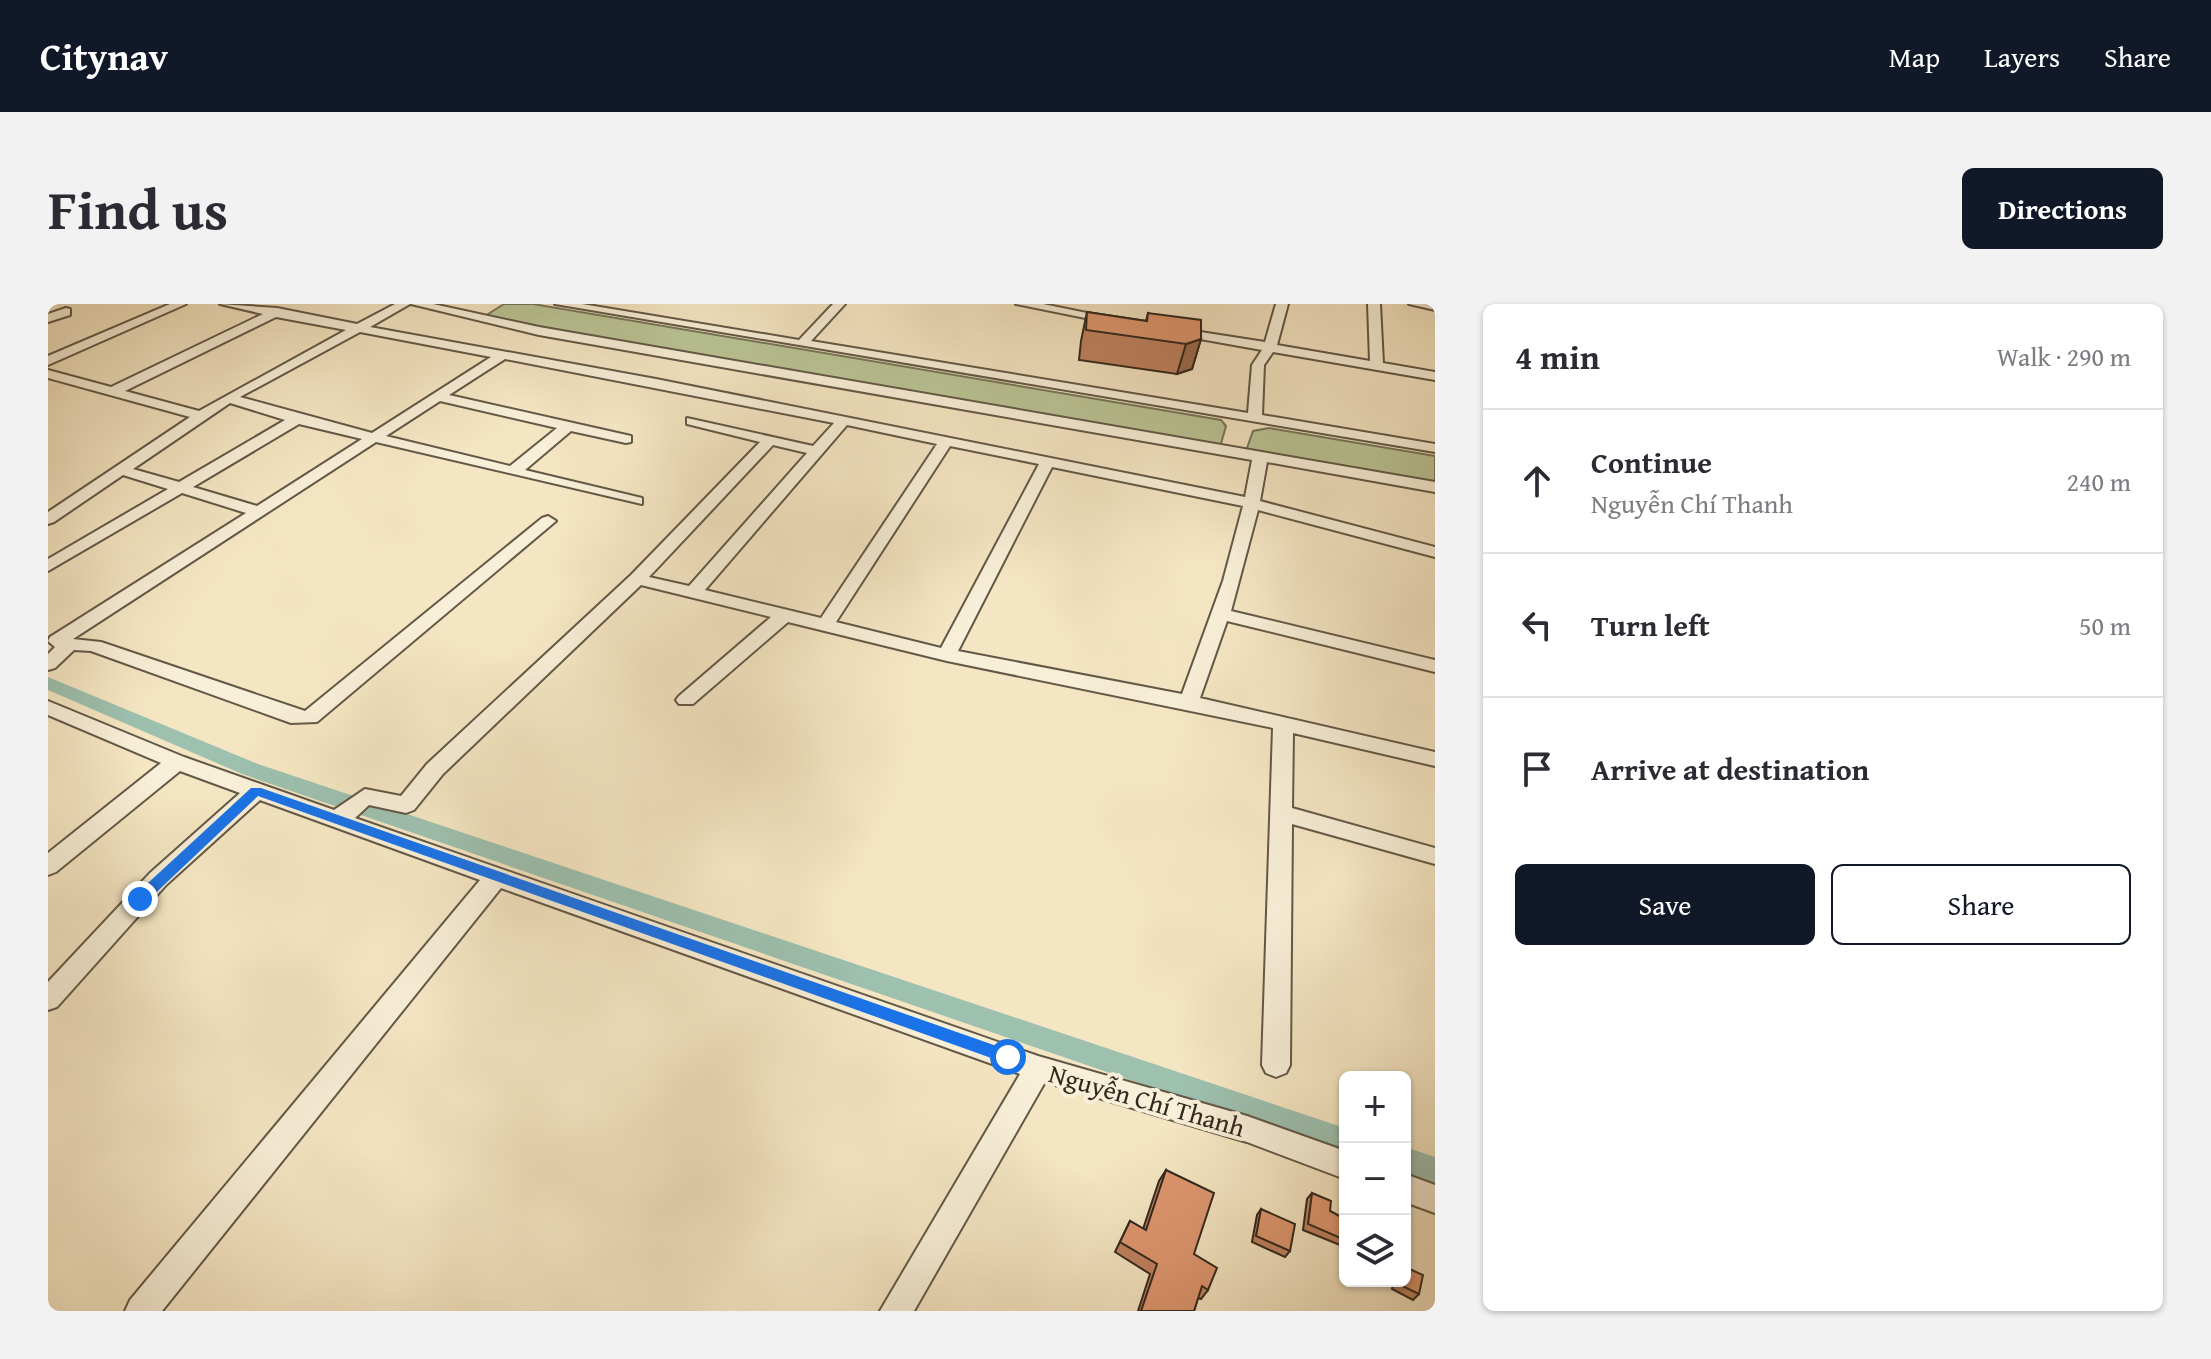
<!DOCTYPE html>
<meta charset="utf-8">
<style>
:root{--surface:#fff;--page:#f2f2f3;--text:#2b2b33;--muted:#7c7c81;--line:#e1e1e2;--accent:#111827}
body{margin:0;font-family:"Gentium Book Plus",serif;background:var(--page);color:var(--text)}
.controls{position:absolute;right:24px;bottom:24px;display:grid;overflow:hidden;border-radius:12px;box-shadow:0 2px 6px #0004}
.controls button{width:72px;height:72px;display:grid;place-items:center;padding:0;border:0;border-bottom:2px solid var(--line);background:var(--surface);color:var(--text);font:40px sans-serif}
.stop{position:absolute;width:24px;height:24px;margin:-18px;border:6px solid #1a73e8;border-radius:50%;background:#fff}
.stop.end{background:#1a73e8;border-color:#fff;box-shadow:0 2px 8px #0008}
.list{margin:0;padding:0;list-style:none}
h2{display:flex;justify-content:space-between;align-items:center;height:104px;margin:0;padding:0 32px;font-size:34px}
h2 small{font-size:26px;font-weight:400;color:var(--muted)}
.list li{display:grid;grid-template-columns:52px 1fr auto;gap:24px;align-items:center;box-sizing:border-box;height:144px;padding:0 32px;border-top:2px solid var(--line)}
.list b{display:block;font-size:30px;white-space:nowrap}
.list p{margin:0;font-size:26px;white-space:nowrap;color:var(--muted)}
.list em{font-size:26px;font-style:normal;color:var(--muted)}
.actions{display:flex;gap:16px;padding:24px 32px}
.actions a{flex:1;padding:18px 0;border:2px solid var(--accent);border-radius:12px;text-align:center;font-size:28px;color:var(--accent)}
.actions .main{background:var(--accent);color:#fff}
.icon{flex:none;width:44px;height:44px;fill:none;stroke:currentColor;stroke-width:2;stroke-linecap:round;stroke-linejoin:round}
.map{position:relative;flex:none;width:1387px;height:1007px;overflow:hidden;border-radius:12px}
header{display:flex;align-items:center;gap:48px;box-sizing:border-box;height:112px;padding:0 40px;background:var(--accent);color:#fff}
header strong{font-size:38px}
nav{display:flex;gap:44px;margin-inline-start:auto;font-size:28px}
.intro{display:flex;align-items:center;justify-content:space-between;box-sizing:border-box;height:192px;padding:0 48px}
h1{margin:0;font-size:56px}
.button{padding:20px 36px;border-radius:12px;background:var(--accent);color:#fff;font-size:28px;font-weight:700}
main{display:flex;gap:48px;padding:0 48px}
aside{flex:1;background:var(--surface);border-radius:12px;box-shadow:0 2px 6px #0004}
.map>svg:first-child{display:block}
.green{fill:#bac595;stroke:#76765a;stroke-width:2}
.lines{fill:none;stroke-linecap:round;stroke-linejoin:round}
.canal{fill:#9dc0af;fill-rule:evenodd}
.minor-casing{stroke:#635847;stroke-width:4}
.minor{fill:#f8efd8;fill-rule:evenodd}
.wall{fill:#bf8260;stroke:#32281e;stroke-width:2}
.shaded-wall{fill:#9b6a4e;stroke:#32281e;stroke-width:2}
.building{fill:#de9770;stroke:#32281e;stroke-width:2}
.route{fill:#1a73e8}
.labels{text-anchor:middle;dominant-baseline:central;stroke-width:8;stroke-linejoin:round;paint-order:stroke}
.street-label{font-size:26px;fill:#32281e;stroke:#f8efd8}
</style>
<header>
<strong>Citynav</strong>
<nav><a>Map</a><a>Layers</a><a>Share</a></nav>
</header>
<div class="intro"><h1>Find us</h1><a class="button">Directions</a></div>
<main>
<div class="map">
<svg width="1387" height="1007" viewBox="0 0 1387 1007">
<rect width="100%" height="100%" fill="#f5e6c3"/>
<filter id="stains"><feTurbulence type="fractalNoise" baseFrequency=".0025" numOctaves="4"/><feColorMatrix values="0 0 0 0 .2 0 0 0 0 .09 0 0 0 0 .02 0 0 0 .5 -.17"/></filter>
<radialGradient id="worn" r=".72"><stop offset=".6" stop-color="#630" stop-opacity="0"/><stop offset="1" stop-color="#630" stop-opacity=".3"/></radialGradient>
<g class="green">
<path d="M456,0H485L1173,116L1178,122L1172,143L499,27L437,12Z"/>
<path d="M1221,124L1387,152V181L1208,150L1199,144L1205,127Z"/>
</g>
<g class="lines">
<g class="canal">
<path d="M0,373L210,460L1297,824V850L194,470L0,386Z"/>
<path d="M1357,843L1387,853V881L1357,871Z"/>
</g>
<defs>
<g id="minor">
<path d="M122,0H138L0,61V52Z"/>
<path d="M172,0L229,4L309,20L347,0H362L322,23L608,75L1197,193L1204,156L491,31L363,0H385L491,23L1387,178V188L1219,158L1212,197L1387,243V253L1210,206L1183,307L1387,356V368L1179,317L1152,394L1387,448V462L1245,429L1244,504L1387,544V560L1244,520L1242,761L1238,769L1228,773L1218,769L1214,761L1225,424L899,357L740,318L645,400H631L628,396L631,392L723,313L593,281L395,470L366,506L358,509L321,501L307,514L990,752L1199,812L1297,847V875L1199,838L997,778L866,1007H832L972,770L453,584L114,1007H77L82,996L432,576L212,496L118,581L9,703L0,706V678L102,569L192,489L132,467L8,568L0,571V549L113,459L0,411V397L136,453L286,506L317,485L353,492L379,460L583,271L712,138L639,120V114L765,142L786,119L457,55L401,91L583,132V138L578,139L523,127L477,166L594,194V200L328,138L25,335L53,338L257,407L494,214L500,212L508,217L269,418L243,419L43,347L26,346L7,364L0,366V350L7,343L0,337L2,333L198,209L134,189L0,267V255L120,185L75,171L6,218L0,220V208L142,113L0,74V66L63,83L215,10ZM228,13L298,26L151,107L77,87ZM312,28L443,53L324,129L192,93ZM392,97L509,124L462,162L338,132ZM182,99L237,116L131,178L85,165ZM251,120L314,135L209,202L145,183ZM799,121L889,140L773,314L657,286ZM725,141L759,149L641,282L601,273ZM902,142L991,160L893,344L788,318ZM1004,163L1195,202L1175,277L1134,390L910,347Z"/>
<path d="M507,0H534L751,36L785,0H797L763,37L1200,109L1204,61L1214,46L1124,30L1118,26L1120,23L1217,38L1228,0H1240L1229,41L1322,57L1320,0H1332L1335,59L1387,68V76L1225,48L1216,61L1214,111L1387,140V148Z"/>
<path d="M968,0H995L1073,16L1067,20Z"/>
<path d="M1361,0H1387V6Z"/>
<path d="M18,4L22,5V11L0,18V10Z"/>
<path d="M1357,870L1387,881V909L1357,898Z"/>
</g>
</defs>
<use href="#minor" class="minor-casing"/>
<use href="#minor" class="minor"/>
</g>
<g class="wall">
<path d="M1039,8L1098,17L1100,9L1153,35L1144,65L1129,70L1031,56L1033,37Z"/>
<path d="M1118,866L1146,950L1160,986L1153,995L1150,994L1146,1007H1090L1102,970L1067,948L1082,917L1095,925L1111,877Z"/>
<path d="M1264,889L1282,907L1297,915V943L1255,926L1259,895Z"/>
<path d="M1213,905L1242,947L1237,953L1204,938L1209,911Z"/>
<path d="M1346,977H1357L1371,990L1365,996L1344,985Z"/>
</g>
<path class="shaded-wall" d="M1153,35L1144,65L1129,70L1138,40Z"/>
<g class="building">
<path d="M1039,8L1099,17L1100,9L1153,16V35L1138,40L1038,26Z"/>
<path d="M1118,866L1166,889L1146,950L1169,964L1160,986L1154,982L1146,1007H1093L1109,960L1072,938L1082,917L1098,926Z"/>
<path d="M1264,889L1283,897L1282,907L1297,915V936L1260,920Z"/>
<path d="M1213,905L1247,920L1242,947L1208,932Z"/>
<path d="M1357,963L1375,971L1371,990L1350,980L1351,977H1357Z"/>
</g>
<path class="route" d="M203,484H213L960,746L968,753L960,760L210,492L97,599H87V591Z"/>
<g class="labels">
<g class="street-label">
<text transform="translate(1099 796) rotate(16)">Nguyễn Chí Thanh</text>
</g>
</g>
<rect width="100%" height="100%" filter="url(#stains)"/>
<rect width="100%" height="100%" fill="url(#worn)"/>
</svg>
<div class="controls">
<button>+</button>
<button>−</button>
<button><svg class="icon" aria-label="layers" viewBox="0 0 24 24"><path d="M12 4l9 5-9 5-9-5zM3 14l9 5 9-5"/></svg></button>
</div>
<div class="stop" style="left:960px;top:753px"></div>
<div class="stop end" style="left:92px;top:595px"></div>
</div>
<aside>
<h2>4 min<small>Walk · 290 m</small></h2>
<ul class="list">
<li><svg class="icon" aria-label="ahead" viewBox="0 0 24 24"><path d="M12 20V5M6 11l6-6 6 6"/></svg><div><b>Continue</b><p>Nguyễn Chí Thanh</p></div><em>240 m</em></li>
<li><svg class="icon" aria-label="left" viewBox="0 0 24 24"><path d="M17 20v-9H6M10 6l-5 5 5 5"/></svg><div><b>Turn left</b></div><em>50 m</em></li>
<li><svg class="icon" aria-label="arrive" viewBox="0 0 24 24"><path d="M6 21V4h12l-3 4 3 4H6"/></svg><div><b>Arrive at destination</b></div></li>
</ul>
<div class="actions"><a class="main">Save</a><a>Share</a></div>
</aside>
</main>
